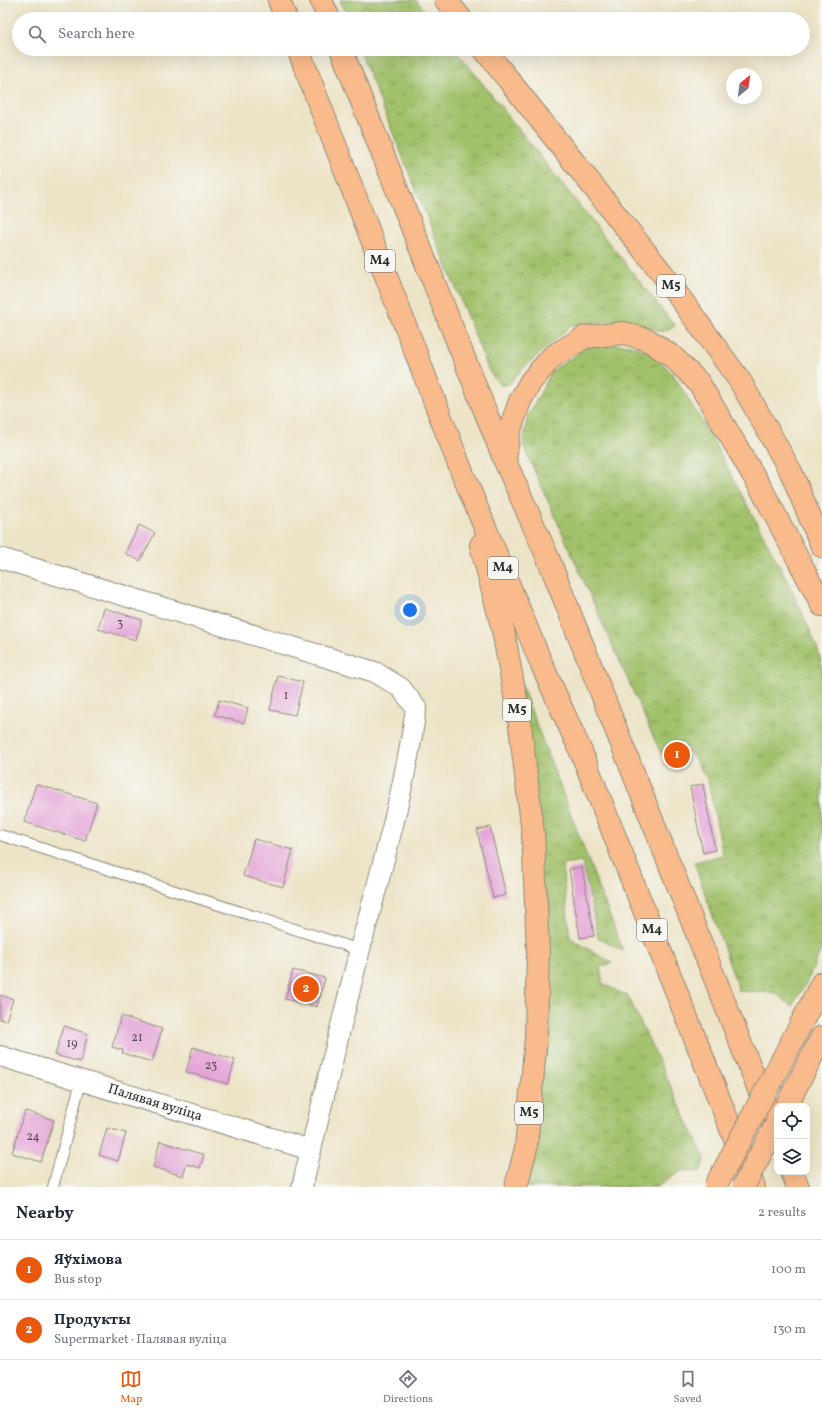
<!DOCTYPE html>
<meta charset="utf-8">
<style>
:root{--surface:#fff;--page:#f2f2f3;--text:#1f2937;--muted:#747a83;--line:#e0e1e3;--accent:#ea580c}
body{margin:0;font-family:Vollkorn,serif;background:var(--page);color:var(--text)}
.controls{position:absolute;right:12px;bottom:12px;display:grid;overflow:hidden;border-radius:8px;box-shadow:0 4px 16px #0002}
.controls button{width:36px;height:36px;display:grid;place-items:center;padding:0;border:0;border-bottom:1px solid var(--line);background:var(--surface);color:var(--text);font:20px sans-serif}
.compass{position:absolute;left:726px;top:68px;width:36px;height:36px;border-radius:50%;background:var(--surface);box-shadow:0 4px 16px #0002;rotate:29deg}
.you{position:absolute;left:410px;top:610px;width:14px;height:14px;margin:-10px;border:3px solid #fff;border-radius:50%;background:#1a73e8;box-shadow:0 0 0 6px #1a73e833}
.badge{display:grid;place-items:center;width:26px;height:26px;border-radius:50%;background:var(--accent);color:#fff;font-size:13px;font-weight:700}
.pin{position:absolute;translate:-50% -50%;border:2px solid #fff;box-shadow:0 1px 4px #0006}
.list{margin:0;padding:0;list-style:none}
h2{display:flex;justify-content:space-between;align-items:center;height:52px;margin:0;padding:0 16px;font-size:17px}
h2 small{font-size:13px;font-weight:400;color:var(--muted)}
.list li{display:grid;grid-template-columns:26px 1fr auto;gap:12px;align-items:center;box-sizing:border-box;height:60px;padding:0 16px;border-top:1px solid var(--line)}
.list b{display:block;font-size:15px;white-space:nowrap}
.list p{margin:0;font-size:13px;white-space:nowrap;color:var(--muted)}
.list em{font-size:13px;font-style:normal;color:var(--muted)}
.icon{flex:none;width:22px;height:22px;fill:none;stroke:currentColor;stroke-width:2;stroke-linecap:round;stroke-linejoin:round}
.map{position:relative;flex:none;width:822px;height:1187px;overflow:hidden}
.search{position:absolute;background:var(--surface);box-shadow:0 4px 16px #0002;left:12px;right:12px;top:12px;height:44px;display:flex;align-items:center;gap:10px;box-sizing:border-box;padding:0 14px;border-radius:22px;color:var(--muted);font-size:15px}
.sheet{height:172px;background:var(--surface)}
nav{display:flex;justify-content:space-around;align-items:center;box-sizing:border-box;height:56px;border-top:1px solid var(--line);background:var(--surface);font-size:11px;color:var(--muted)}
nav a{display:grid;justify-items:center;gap:2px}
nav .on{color:var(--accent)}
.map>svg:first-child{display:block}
.grass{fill:url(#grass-tufts);stroke:#66764a}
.building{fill:#e4a2d7}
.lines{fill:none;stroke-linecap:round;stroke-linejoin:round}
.lane-casing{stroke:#8c8879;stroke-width:12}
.street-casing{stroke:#8c8879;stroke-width:22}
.highway-casing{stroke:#8c8879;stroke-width:24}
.lane{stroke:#fff;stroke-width:10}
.street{stroke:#fff;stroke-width:20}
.highway{stroke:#fabb8c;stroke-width:22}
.highway-bridge-casing{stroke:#8c8879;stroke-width:24;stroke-linecap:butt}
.highway-bridge{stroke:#fabb8c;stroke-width:22}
.labels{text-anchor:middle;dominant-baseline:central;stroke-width:3.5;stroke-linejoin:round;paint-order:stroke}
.number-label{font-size:12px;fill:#594956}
.shield{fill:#f6f6f2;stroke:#686867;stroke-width:1}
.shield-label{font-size:13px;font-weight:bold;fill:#2b2b2b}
.street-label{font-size:14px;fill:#2b2b2b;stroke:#f6f6f2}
</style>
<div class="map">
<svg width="822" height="1187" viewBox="0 0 822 1187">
<defs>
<pattern id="grass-tufts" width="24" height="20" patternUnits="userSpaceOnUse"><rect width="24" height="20" fill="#a1c16a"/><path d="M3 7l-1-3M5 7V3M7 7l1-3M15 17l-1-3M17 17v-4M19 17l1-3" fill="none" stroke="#839d57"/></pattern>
</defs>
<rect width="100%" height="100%" fill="#f6f6f2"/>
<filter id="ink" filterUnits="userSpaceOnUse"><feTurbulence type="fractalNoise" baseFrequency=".025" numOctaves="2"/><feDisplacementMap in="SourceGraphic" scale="8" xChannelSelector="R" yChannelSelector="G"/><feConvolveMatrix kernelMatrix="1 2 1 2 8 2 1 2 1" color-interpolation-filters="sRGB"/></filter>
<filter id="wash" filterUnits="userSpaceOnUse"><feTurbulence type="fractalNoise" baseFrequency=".012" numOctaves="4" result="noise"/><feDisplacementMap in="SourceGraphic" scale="16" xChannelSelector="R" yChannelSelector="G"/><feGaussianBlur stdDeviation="0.9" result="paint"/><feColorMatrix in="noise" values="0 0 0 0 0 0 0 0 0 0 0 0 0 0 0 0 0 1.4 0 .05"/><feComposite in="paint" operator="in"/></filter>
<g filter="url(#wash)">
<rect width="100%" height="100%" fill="#ede4c7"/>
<g class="grass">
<path d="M340,0H416L431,19H347Z"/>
<path d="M359,49H455L675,326L662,332L622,320L572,325L522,369L509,384L500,385L490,373Z"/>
<path d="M611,344L631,345L651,352L673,374L709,433L788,582L816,644L822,666V947L806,984L792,1006L775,993L739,991L694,862L723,855L708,780L683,742L661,754L523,445L527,418L552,371L588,346Z"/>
<path d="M521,684L623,951L598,938L582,861L562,864L570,938L612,963L600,967L603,984L628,996L705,1159L700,1172L683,1170L657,1187H526L537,1106Z"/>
</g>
<g id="blocks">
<g class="building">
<path d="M139,525L155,533L140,561L125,553Z"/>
<path d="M104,608L142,620L136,640L98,629Z"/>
<path d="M278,676L303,682L295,715L270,710Z"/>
<path d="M219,700L248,708L244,723L215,715Z"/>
<path d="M36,784L97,803L85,841L24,822Z"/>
<path d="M703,784L715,850L703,853L690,787Z"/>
<path d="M490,827L506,895L493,898L477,830Z"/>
<path d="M254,839L293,850L283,887L243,876Z"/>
<path d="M582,867L594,936L580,938L569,869Z"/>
<path d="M293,970L325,978L317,1007L285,999Z"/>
<path d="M0,995L13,999L6,1021L0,1019Z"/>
<path d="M121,1016L162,1029L152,1062L122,1053L123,1050L112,1047Z"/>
<path d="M64,1026L88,1034L80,1062L55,1055Z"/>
<path d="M193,1047L235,1060L228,1084L186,1072Z"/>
<path d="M25,1111L54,1120L41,1162L12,1153Z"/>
<path d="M107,1128L126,1133L118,1161L99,1155Z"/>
<path d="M160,1141L204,1155L200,1168L187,1164L183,1176L153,1167Z"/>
</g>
</g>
</g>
<g filter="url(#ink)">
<use href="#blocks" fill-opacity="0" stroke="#8c8879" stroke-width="1"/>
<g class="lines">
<defs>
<g id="lane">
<path d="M0,835L360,950"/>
<path d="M53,1187L81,1081"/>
</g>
<g id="street">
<path d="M0,558L375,672L401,688L416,708C405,790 381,870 360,949C340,1028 321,1108 302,1187"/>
<path d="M0,1056L311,1150"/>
</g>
<g id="highway">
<path d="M279,0L286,19"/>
<path d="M321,0L329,19"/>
<path d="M446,0L461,19"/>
<path d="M298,49L462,472L542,665L582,754L754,1187"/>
<path d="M341,49L505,461L548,558L777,1135"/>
<path d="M484,49L662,273L740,381L791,472L822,546"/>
<path d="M505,460L509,432L520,401L531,381L553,356L585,337L624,333L648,340L673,357L699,383L762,490L822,605"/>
<path d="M481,545L503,630L519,717L533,833L538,952L536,1038L526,1148L516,1187"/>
<path d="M801,1024L822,983"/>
<path d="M786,1106L822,1037"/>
<path d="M792,1172L798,1187"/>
</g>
</defs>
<use href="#lane" class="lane-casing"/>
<use href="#street" class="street-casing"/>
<use href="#highway" class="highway-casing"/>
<use href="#lane" class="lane"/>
<use href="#street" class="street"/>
<use href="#highway" class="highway"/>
<defs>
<g id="highway-bridge">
<path d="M715,1187L801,1024"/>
<path d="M743,1187L777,1123"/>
</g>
</defs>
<use href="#highway-bridge" class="highway-bridge-casing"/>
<use href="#highway-bridge" class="highway-bridge"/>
</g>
</g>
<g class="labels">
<g class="number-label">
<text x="120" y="624">3</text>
<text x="286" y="696">1</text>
<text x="137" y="1038">21</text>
<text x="72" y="1044">19</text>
<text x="211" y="1066">23</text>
<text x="33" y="1137">24</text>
</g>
<g class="shield">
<rect x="365" y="250" width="30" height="22" rx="3"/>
<rect x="657" y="275" width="28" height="22" rx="3"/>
<rect x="488" y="557" width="30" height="22" rx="3"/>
<rect x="503" y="699" width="28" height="22" rx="3"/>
<rect x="637" y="919" width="30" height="22" rx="3"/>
<rect x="515" y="1102" width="28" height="22" rx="3"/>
</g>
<g class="shield-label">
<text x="380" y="261">М4</text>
<text x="671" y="286">М5</text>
<text x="503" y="568">М4</text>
<text x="517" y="710">М5</text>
<text x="652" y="930">М4</text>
<text x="529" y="1113">М5</text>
</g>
<g class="street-label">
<text transform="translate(155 1103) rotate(17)">Палявая вуліца</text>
</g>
</g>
</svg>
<div class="controls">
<button><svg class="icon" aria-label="locate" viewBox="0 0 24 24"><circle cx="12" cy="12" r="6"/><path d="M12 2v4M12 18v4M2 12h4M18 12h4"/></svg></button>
<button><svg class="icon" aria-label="layers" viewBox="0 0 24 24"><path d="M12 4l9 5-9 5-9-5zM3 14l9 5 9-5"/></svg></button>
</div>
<svg class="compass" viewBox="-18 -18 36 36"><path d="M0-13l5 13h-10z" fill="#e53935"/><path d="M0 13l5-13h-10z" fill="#747a83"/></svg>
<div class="you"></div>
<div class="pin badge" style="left:677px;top:755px">1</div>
<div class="pin badge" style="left:306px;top:989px">2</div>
<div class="search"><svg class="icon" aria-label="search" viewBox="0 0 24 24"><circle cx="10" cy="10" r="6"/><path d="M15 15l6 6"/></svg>Search here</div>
</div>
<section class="sheet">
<h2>Nearby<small>2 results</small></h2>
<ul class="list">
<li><span class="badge">1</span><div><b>Яўхімова</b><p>Bus stop</p></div><em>100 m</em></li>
<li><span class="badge">2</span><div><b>Продукты</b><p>Supermarket · Палявая вуліца</p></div><em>130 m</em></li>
</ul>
</section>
<nav>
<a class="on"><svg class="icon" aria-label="map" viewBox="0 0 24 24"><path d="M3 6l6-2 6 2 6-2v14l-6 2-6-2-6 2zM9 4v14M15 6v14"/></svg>Map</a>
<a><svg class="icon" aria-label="directions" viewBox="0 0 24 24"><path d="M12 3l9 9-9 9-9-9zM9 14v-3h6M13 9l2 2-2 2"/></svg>Directions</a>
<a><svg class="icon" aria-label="saved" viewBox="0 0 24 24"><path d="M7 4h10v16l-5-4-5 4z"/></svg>Saved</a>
</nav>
